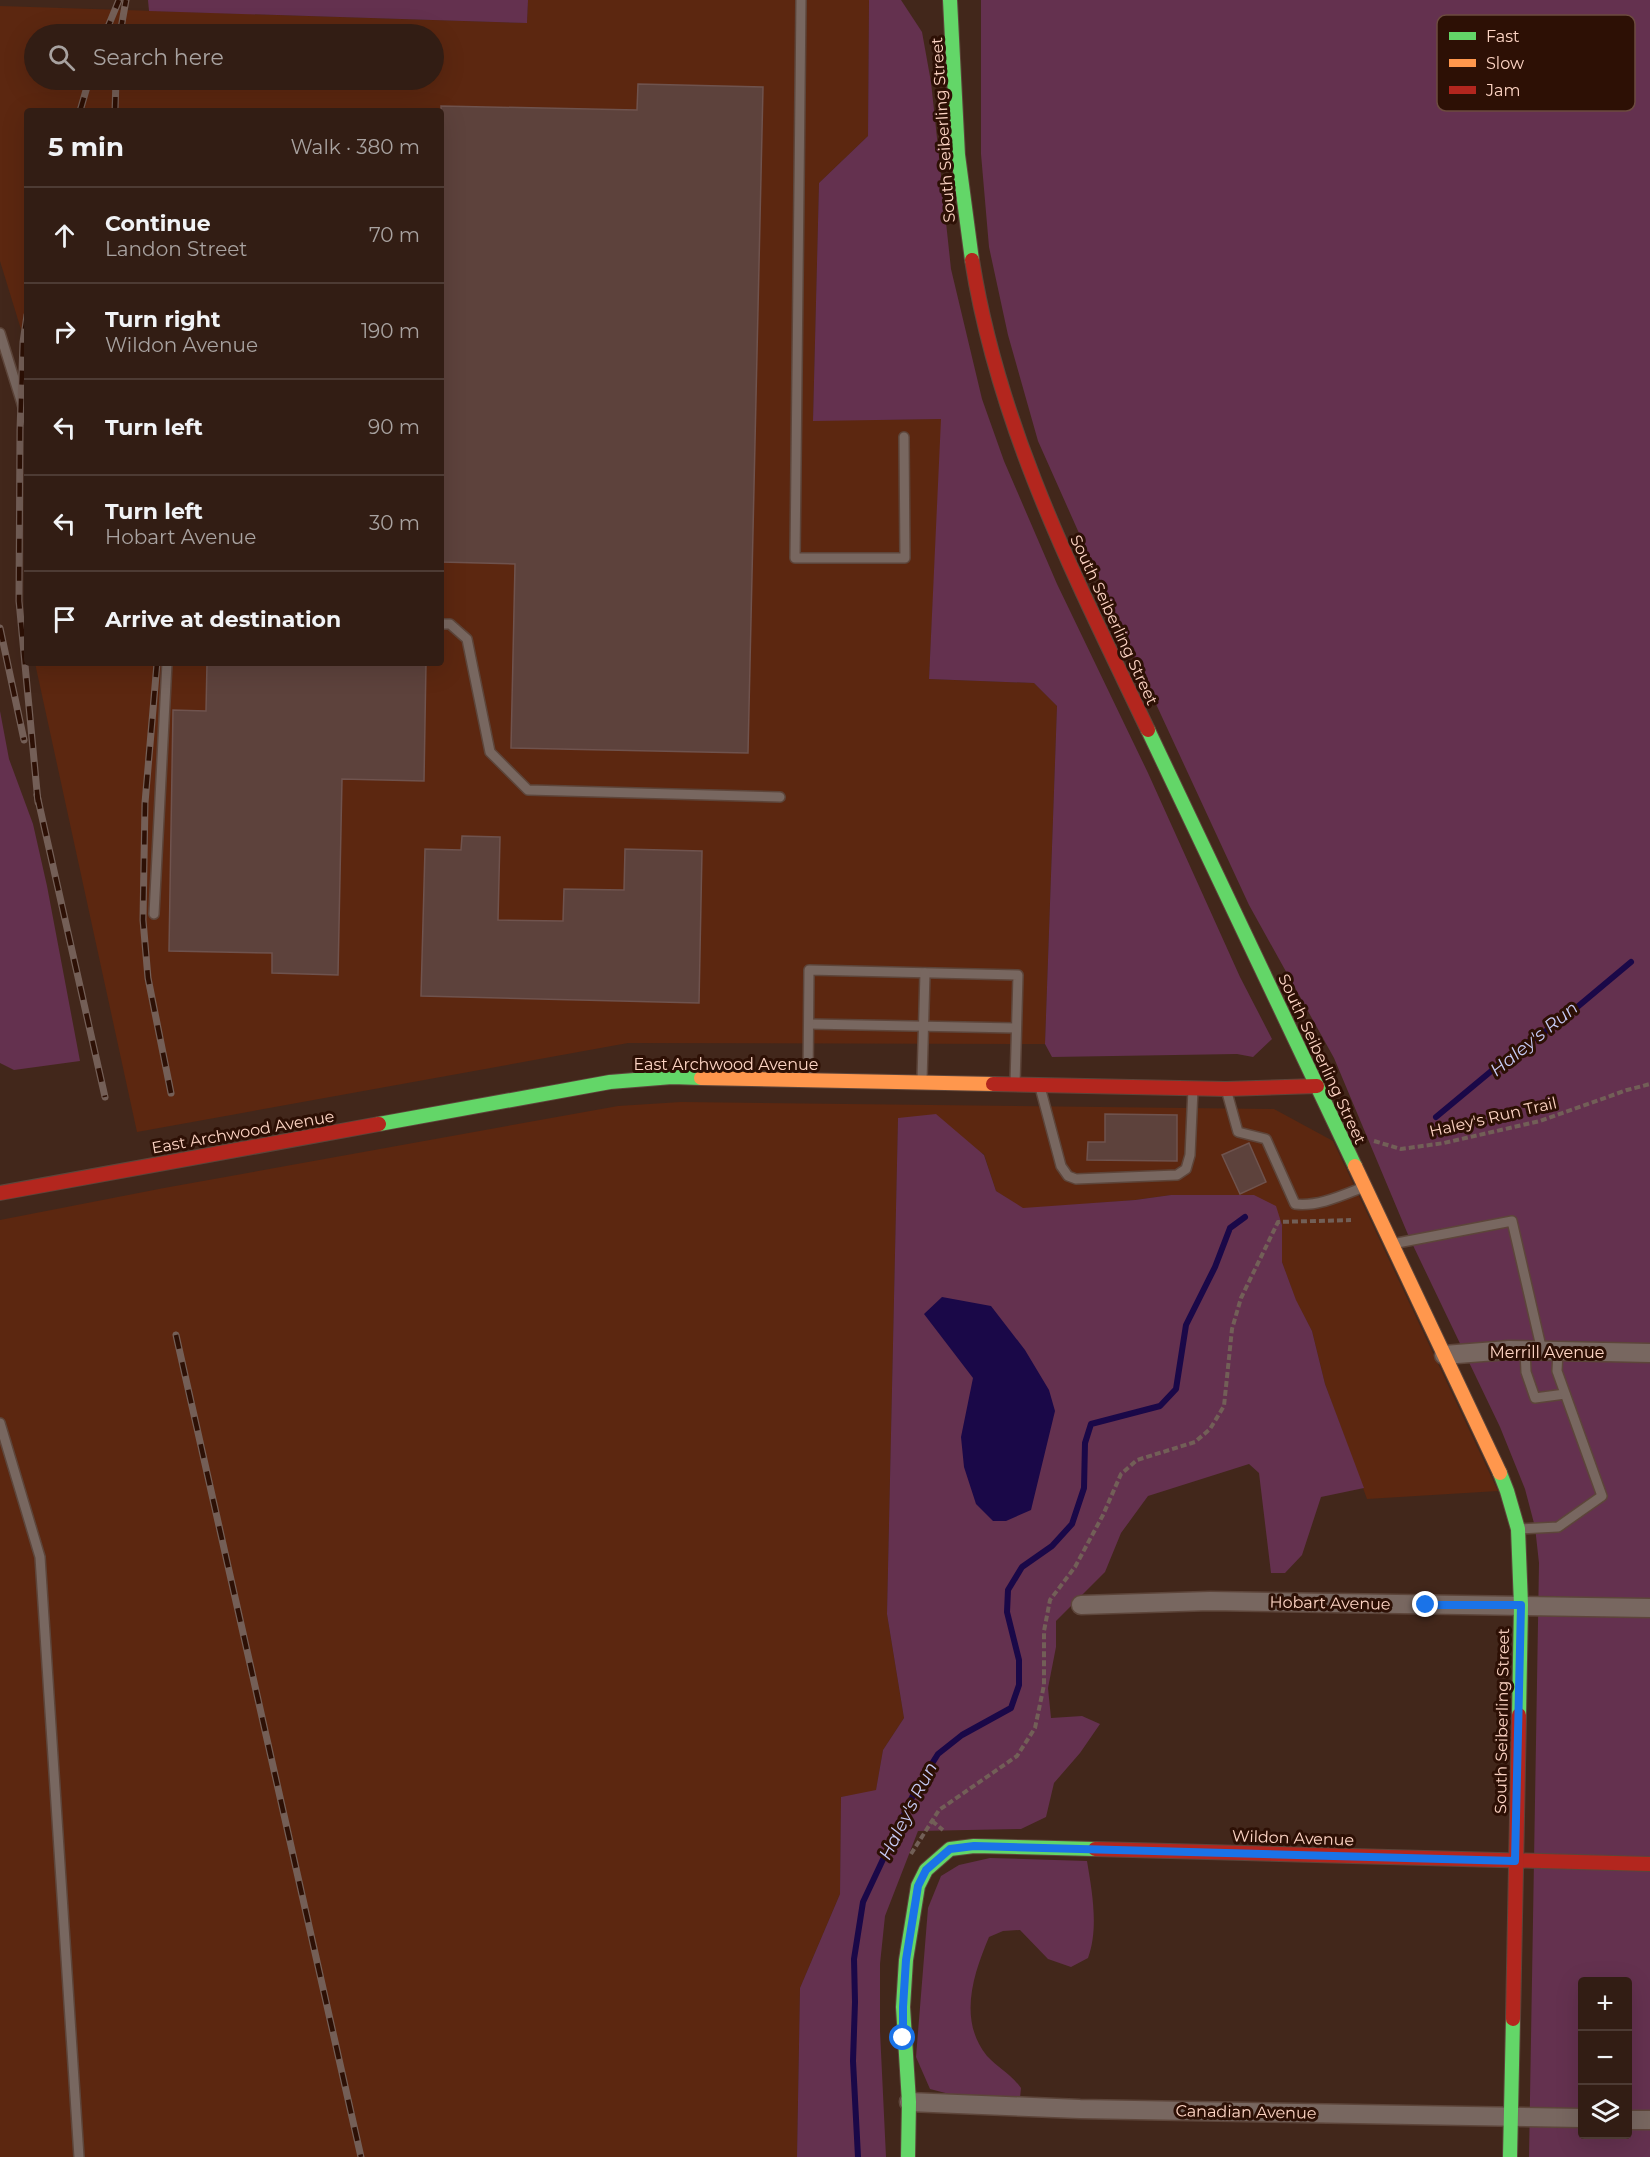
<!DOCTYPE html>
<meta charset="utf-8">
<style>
:root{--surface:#321d14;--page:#3d2a22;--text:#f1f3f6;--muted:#a8a2a0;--line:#4d3b34}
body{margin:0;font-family:Montserrat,sans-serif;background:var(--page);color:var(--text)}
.controls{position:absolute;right:18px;bottom:18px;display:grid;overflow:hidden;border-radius:6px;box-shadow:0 6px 24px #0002}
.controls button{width:54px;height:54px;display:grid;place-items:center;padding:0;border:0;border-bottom:2px solid var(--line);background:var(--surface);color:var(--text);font:30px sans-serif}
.stop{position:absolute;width:18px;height:18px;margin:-14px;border:4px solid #1a73e8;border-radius:50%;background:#fff}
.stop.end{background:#1a73e8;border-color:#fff;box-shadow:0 2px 6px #0008}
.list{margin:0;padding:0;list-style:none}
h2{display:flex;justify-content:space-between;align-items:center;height:78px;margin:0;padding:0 24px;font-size:26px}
h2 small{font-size:20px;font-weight:400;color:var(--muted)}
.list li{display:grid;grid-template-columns:39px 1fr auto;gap:18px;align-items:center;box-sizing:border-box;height:96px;padding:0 24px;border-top:2px solid var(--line)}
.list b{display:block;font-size:22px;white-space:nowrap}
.list p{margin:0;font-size:20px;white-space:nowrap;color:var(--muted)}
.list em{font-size:20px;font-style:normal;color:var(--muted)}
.icon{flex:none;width:33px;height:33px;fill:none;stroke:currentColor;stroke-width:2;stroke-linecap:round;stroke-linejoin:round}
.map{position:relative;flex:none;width:1650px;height:2157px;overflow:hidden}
.search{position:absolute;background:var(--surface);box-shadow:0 6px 24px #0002;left:24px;top:24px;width:420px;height:66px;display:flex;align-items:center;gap:15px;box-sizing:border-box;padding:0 21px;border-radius:33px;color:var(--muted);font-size:22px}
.panel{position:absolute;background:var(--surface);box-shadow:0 6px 24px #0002;left:24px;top:108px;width:420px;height:558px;border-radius:6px}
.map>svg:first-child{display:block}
.built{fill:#5c2710;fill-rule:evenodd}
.green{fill:#64314f;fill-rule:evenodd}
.water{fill:#1a0848}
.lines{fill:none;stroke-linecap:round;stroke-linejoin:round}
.stream{stroke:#1a0848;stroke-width:6}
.building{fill:#5d423c;stroke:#6f534e;stroke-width:1.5}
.lane-casing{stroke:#5d453a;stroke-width:12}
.street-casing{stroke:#5d453a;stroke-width:21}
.fast-casing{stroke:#5d453a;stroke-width:16}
.slow-casing{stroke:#5d453a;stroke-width:16}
.jam-casing{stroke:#5d453a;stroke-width:16}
.path{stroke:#725f57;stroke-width:4;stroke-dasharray:6 3;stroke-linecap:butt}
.lane{stroke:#786760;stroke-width:9}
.street{stroke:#786760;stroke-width:18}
.fast{stroke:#63d668;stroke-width:14}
.slow{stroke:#ff974d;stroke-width:14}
.jam{stroke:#b3261e;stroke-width:14}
.rail-casing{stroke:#745f57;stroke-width:7}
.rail{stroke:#2d1005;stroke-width:4.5;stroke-dasharray:14;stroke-linecap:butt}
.route{stroke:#1a73e8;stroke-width:8}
.labels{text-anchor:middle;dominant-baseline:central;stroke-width:6;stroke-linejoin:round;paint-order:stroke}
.street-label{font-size:16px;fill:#fed5c5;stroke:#2d1005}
.water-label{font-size:18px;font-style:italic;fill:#c6caf4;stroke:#2d1005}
.key{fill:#2d1005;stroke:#6c4b3f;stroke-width:1.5}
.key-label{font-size:16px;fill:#fed5c5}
</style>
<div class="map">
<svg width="1650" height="2157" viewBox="0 0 1650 2157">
<rect width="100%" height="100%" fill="#42271b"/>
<g class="built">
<path d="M528,0H869L868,136L819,183L813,420L942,419L929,679L1034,683L1057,706L1045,1044L628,1043L137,1132L35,663H441V111H27V349L0,261V6L527,23ZM34,34H434V80H34Z"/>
<path d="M681,1102L1274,1109L1333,1141L1498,1491L1367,1499L1325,1384L1312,1331L1296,1301L1282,1262V1225L1210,1196L1171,1195L1135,1200L1023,1209L996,1191L984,1154L898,1119L887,1614L904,1718L883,1750L876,1791L841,1797L840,1894L800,1988L797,2157H0V1220L164,1188L618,1106Z"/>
</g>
<g class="green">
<path d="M148,0H528L527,23L149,11Z"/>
<path d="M869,0H901L922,32L931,82L951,269L982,399L1004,461L1057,584L1148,773L1240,977L1272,1039L1253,1057L1237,1054L1052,1057L1045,1044L1057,706L1034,683L929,679L941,419L813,421L819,183L868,136Z"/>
<path d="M981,0H1650V2157H1529L1539,1563L1535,1527L1525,1489L1500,1427L1409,1237L1334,1058L1249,905L1131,650L1038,441L1008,335L989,247L981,154ZM1582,1982H1628V2134H1582Z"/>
<path d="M0,711L9,759L33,824L47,886L80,1061L14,1070L0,1063Z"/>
<path d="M936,1114L984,1155L996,1191L1023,1208L1135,1200L1171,1195H1254L1276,1206L1282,1225V1262L1296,1300L1312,1331L1325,1384L1364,1488L1321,1497L1302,1555L1285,1573H1271L1259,1473L1249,1464L1148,1496L1121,1533L1105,1572L1056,1621V1647L1048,1688L1051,1718L1082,1716L1100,1724L1080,1753L1054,1783L1046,1817L1021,1829L918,1831L885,1916L880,1964V2031L886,2157H797L800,1988L840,1894L841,1797L876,1790L883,1750L904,1718L887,1614L898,1118Z"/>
<path d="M990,1858L1087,1861C1092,1891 1099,1928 1088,1958L1071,1967L1048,1959L1020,1930L1003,1931L989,1937C973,1975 958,2020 987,2056C997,2067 1011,2074 1021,2088L1020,2098L957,2096L930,2089L916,2057L928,1908L941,1876L959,1865Z"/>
</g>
<path class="water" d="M942,1297L991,1306L1025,1350L1049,1390L1055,1411L1031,1510L1006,1521H993L976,1504L964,1467L961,1437L973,1378L924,1314Z"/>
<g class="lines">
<g class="stream">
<path d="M1436,1117L1519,1048L1557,1024L1631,962"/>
<path d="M858,2157L853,2061L855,2002L854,1959L863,1902L916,1789L938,1754L962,1735L1011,1708L1019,1685V1660L1007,1612L1008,1590L1022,1567L1052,1546L1072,1524L1084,1488L1085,1443L1091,1424L1160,1406L1176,1389L1186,1325L1215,1267L1230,1228L1245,1217"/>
</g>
</g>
<g class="building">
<path d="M638,84L763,87L748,753L511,748L515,564L441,562V106L637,110Z"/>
<path d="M207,663H426L424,781L342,779L338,975L272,973V953L169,951L173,710L206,711Z"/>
<path d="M462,836L500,837L498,920L563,921L564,889L624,890L625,849L702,851L699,1003L421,996L425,849L461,850Z"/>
<path d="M1105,1114L1177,1115V1161L1087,1160L1088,1142H1105Z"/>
<path d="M1249,1143L1266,1182L1240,1194L1222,1155Z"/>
</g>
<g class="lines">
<defs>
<g id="lane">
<path d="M801,0L795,558H905L904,437"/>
<path d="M0,333L27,420"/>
<path d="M441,624H450L467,639L490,752L528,790L780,797"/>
<path d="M154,914L167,663"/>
<path d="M809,1024L1016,1028"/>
<path d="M808,1079L809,970L1018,975L1015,1084"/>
<path d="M922,1080L925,973"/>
<path d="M1040,1087L1061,1166L1068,1176L1076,1179L1177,1175L1186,1169L1190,1155L1193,1089"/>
<path d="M1226,1089L1238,1132L1266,1139L1295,1204C1318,1207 1343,1195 1364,1187"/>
<path d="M1392,1244L1512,1221L1542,1351"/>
<path d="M1525,1350L1526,1372L1535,1398L1565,1394"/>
<path d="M0,1423L40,1557L79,2157"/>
<path d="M1518,1529L1558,1527L1602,1496L1557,1371L1558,1351"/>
</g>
<g id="street">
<path d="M1444,1355L1509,1350L1650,1353"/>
<path d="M1081,1605L1210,1601L1650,1608"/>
<path d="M909,2102L1080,2109L1582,2118"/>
<path d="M1628,2120H1650"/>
</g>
<g id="fast">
<path d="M950,0L958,155L972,260"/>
<path d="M1148,730L1355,1166"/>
<path d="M379,1124L610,1082L672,1077L701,1078"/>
<path d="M1500,1473L1507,1491L1518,1529L1521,1605L1519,1715"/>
<path d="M908,2157L909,2102L903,2007L906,1960L918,1886L926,1870L950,1849L974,1846L1095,1849"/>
<path d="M1510,2157L1513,2019"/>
</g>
<g id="slow">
<path d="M701,1078L993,1084"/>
<path d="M1355,1166L1500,1473"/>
</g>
<g id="jam">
<path d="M972,260C999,430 1075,577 1148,730"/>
<path d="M993,1084L1226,1089L1317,1086"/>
<path d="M0,1193L379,1124"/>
<path d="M1095,1849L1650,1864"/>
<path d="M1513,2019L1519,1715"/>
</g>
</defs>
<use href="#lane" class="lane-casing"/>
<use href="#street" class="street-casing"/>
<use href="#fast" class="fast-casing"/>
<use href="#slow" class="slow-casing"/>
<use href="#jam" class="jam-casing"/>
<g class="path">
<path d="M1374,1141L1401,1149L1444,1143L1540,1121L1627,1090L1650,1084"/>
<path d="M932,1821L943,1830"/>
<path d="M911,1854L939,1810L1017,1756L1035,1728L1044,1685V1631L1050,1600L1075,1567L1103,1515L1121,1474L1137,1460L1195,1442L1210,1429L1224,1406L1232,1329L1241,1298L1278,1222L1351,1220"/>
</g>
<use href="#lane" class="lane"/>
<use href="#street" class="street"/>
<use href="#fast" class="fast"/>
<use href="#slow" class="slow"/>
<use href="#jam" class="jam"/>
<defs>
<g id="rail">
<path d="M105,34L119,0"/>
<path d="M120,34L126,0"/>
<path d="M80,111L89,80"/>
<path d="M115,111L116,80"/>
<path d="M27,315L23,342L20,430L19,601L38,802"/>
<path d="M0,628L24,740"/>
<path d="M157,663L145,803L143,920L148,978L171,1093"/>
<path d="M37,795L105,1097"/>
<path d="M176,1335L361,2157"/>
</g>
</defs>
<use href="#rail" class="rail-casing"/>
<use href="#rail" class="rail"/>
</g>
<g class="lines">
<path class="route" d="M903,2038V2007L906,1960L918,1886L926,1870L950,1849L974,1846L1515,1861L1521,1605H1426"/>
</g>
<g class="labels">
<g class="street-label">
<text transform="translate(943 130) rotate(-94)">South Seiberling Street</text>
<text transform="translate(1114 620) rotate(65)">South Seiberling Street</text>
<text transform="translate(1322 1059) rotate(65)">South Seiberling Street</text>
<text x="726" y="1064">East Archwood Avenue</text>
<text transform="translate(1493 1117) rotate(-13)">Haley's Run Trail</text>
<text transform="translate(243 1132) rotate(-10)">East Archwood Avenue</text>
<text x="1547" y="1352">Merrill Avenue</text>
<text transform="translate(1330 1603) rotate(1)">Hobart Avenue</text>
<text transform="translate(1502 1721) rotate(-89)">South Seiberling Street</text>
<text transform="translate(1293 1838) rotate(2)">Wildon Avenue</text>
<text transform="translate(1246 2112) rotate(1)">Canadian Avenue</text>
</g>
<g class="water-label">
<text transform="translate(1534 1039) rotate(-39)">Haley's Run</text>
<text transform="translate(908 1811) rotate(-63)">Haley's Run</text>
</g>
</g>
<rect x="1437" y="15" width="198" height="96" rx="9" class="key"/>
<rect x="1449" y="32" width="27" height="8" fill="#63d668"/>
<rect x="1449" y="59" width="27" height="8" fill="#ff974d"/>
<rect x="1449" y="86" width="27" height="8" fill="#b3261e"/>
<g class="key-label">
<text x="1486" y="42">Fast</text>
<text x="1486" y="69">Slow</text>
<text x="1486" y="96">Jam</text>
</g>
</svg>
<div class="controls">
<button>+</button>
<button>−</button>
<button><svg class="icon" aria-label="layers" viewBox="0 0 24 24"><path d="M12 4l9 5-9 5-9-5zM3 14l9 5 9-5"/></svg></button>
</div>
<div class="stop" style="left:903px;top:2038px"></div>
<div class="stop end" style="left:1426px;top:1605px"></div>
<div class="search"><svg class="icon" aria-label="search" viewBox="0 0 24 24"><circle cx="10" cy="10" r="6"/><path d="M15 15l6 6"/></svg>Search here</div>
<section class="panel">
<h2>5 min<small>Walk · 380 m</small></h2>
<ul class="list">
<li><svg class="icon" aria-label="ahead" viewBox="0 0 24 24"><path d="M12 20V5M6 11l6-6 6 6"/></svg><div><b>Continue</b><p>Landon Street</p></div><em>70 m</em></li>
<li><svg class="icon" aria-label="right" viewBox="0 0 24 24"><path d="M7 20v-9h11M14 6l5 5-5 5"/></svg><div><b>Turn right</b><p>Wildon Avenue</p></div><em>190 m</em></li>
<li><svg class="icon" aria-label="left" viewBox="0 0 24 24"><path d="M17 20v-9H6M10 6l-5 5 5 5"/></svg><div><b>Turn left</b></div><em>90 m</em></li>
<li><svg class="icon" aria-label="left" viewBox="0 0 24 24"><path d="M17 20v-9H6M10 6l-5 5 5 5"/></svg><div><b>Turn left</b><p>Hobart Avenue</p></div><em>30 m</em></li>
<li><svg class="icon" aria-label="arrive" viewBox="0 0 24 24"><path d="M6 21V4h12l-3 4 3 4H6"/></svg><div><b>Arrive at destination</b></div></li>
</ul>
</section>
</div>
